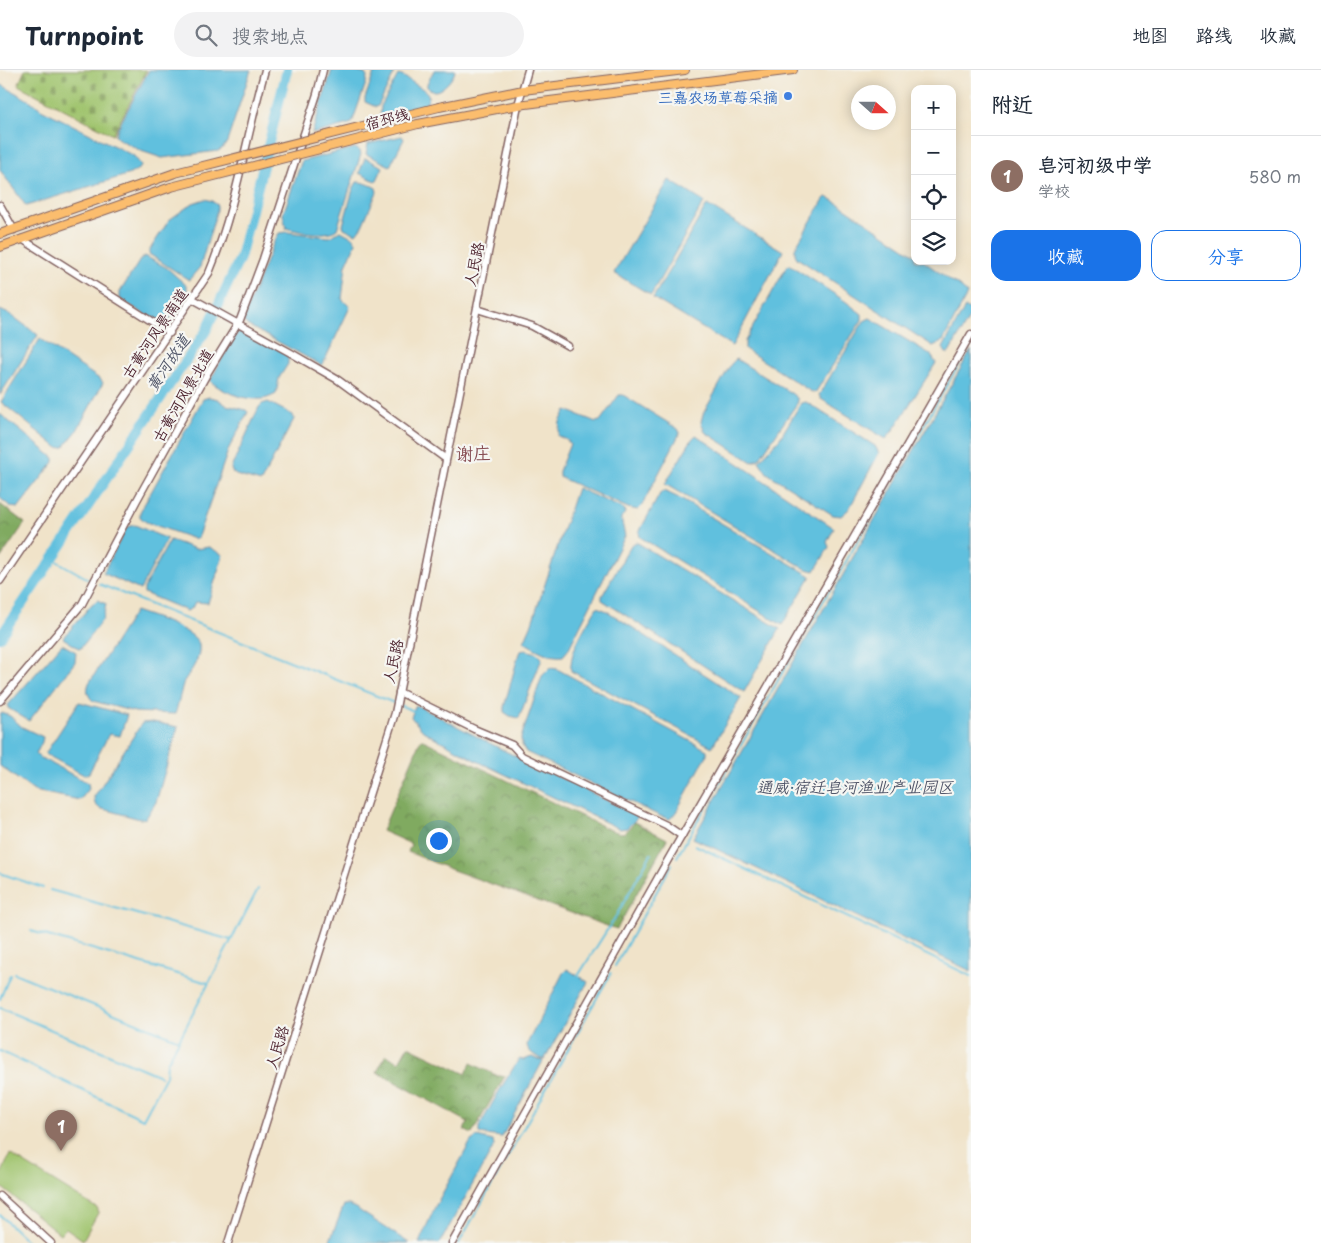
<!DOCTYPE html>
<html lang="zh">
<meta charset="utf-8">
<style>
:root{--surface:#fff;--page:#f2f2f3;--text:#1f2937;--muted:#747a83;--line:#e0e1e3;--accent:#1a73e8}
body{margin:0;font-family:"Playpen Sans","LXGW WenKai TC",sans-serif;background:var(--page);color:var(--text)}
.controls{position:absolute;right:15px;top:15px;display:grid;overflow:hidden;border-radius:10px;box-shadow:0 2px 12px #0003}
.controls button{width:45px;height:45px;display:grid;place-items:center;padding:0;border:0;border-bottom:1px solid var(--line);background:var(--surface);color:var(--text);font:25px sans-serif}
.compass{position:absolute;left:851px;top:15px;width:45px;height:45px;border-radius:50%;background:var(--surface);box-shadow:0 2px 12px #0003;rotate:111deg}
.you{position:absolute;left:438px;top:770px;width:18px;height:18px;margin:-12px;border:4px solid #fff;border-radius:50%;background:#1a73e8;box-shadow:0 0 0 8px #1a73e833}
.badge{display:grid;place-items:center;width:32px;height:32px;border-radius:50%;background:var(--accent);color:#fff;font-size:16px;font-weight:700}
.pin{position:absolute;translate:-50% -41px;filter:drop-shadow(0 1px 2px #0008)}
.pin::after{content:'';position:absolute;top:26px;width:18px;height:15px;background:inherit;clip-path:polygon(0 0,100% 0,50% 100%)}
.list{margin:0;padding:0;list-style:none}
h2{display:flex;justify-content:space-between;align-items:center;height:65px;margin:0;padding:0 20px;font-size:21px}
h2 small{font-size:16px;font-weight:400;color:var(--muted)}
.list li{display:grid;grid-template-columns:32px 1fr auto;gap:15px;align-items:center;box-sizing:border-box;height:80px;padding:0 20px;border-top:1px solid var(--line)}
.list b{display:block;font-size:19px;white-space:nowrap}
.list p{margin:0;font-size:16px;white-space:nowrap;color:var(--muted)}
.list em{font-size:16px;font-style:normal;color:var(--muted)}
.actions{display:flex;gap:10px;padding:15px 20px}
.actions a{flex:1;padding:11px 0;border:1px solid var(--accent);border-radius:15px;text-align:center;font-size:18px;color:var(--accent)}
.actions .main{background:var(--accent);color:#fff}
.icon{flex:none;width:28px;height:28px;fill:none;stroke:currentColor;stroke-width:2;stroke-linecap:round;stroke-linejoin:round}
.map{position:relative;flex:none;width:971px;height:1173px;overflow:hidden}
header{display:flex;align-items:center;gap:30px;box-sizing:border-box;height:70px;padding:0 25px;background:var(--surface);border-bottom:1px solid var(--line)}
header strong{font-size:24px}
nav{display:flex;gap:28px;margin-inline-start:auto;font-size:18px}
.search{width:350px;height:45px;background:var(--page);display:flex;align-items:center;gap:12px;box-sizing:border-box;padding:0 18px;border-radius:28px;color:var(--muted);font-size:19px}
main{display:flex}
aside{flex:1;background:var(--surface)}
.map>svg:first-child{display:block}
.grass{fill:#a0c46e;stroke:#75724c}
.forest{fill:url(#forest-crowns);stroke:#656446}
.cemetery{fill:url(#cemetery-stones);stroke:#75724c}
.water{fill:#60c0de;stroke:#557084}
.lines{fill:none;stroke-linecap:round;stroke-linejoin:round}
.stream{stroke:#60c0de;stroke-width:2}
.river{stroke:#60c0de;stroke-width:10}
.minor-casing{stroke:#846462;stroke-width:9}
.major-casing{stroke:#846462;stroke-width:10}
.minor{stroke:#fff;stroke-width:6}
.major{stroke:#fbbd6e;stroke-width:8}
.major-bridge-casing{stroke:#846462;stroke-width:10;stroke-linecap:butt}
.major-bridge{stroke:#fbbd6e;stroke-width:8}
.shop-dot{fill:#3f7fe0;stroke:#f6f6f2;stroke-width:2}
.labels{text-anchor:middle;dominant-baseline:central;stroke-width:4.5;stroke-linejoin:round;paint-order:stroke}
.shop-label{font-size:15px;fill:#366cbe;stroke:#f6f6f2;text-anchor:end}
.street-label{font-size:15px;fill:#4a1f2b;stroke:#f6f6f2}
.water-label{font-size:16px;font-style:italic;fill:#52576a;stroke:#f6f6f2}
.quarter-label{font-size:18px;fill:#884e54;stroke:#f6f6f2}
</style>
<header>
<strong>Turnpoint</strong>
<div class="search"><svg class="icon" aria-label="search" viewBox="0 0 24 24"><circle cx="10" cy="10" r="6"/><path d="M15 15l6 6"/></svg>搜索地点</div>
<nav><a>地图</a><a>路线</a><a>收藏</a></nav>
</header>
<main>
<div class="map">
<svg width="971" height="1173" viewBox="0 0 971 1173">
<defs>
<pattern id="forest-crowns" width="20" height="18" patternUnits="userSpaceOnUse" patternTransform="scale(1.25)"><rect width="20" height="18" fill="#80aa61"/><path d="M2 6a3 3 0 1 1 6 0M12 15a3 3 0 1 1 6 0" fill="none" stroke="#6b8a50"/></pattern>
<pattern id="cemetery-stones" width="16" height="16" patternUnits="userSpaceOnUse" patternTransform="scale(1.25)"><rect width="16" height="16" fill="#a0c46e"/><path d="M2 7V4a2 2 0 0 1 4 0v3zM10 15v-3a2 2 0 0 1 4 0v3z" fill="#849f5b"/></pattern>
</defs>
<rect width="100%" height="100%" fill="#f6f6f2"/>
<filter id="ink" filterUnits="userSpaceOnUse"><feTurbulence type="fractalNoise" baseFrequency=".02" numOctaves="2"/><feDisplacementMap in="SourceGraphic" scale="10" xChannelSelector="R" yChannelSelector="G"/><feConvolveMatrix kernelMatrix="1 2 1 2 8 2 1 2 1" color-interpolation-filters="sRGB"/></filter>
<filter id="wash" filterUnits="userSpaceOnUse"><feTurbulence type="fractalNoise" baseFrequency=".0096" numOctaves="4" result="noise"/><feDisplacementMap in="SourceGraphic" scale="20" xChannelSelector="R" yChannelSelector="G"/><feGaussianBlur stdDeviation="1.12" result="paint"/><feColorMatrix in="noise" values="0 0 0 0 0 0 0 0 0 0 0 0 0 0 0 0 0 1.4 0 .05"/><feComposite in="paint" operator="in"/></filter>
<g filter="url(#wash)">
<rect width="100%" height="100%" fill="#f0e3c9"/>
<path class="grass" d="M10,1084L98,1139V1143L83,1170L66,1158L60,1164L0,1116V1107Z"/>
<g class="forest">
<path d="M0,434L25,453L0,489Z"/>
<path d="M421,669L608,759C623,764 625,766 634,752L667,769L617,859L607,856L450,799L408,782L411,774L382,761Z"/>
<path d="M408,976L466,1004L471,993L498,1006H505L472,1064L464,1060L468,1052L377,1002L386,985L399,992Z"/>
</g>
<path class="cemetery" d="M25,0H147L113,65L18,15Z"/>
<g class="water">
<path d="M149,0H251L227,72L223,78L218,81L162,88L141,81L117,68L115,66L117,60Z"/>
<path d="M332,0H351L365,4L367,7L366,13L352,53L316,63H312Z"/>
<path d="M378,0H391L394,4L378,36L376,37L365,32V28L374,3Z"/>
<path d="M434,0H455C455,7 442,21 435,21C432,21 430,19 427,17V14Z"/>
<path d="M398,5C404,6 407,9 412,12C423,20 438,24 421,38L380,47L381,36Z"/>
<path d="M0,14L32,32L41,39L134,86L141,95L140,98L130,104L26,136L0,100Z"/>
<path d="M402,66L404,69L390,96L366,84L368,74Z"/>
<path d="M355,78L360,81L361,84L337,159C327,167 299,162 286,158L283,144L301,93L302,91Z"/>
<path d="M365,88L383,97L377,110L375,111L359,103Z"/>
<path d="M669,110L704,132L651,225L614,203Z"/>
<path d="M357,112C364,112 371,115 376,118L377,122L362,156L356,164L344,158L343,155L353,119Z"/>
<path d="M826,127L833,130L915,185V191H923L963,219L967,224L965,229L943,271L933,276L797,188L795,184V178L824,129Z"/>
<path d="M205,129L212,131L217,135V140L200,197L189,210L149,184V181L169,150L193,133Z"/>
<path d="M707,135L783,181L732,276L653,228Z"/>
<path d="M341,161L354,168L356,173L346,195L342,229L350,237L323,294L321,295L247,255L242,250L274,172L279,163L287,162L329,167Z"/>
<path d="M145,186L167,198L187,216V222L167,253L157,252L120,229V222L140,190Z"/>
<path d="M790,195L845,231L862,244V250L858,256L815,323L810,321L745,279V271L787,196Z"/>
<path d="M965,237L971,241V245L949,283H946L943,278Z"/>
<path d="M0,240L11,245L38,265L0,325Z"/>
<path d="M870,248L930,284L936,293L894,359L886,369L821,329L819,325L860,257L864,251Z"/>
<path d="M238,262L261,269L288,285V294L279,308L276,324C270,327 264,330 257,329C242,329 221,321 210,311L233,268Z"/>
<path d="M40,269L101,310L103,313L76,362L64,377L58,378L1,332Z"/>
<path d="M971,280V901L693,768Z"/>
<path d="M736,289L791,323L797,328L798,332L759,389L752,392L705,362L701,352L703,344L731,294Z"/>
<path d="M619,325H623L678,359L680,363L641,437L638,440L628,438L559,407V401L570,374L567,370L558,366L560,352L566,340L596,352L600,351Z"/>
<path d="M209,327L218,329L226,335L246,340L248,342L229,378L198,466L196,469H194L146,452L140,447V442L203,329Z"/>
<path d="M268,332L293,345L294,349L261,412L236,405L232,402L231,398L259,337L262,334Z"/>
<path d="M806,332L875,376L879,383L849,439L841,446L833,445L767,403L759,391L780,368L801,333Z"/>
<path d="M0,344L54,388V392L18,438L11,437L0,428Z"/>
<path d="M696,365L834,458L827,472L829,477L815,501L806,499L665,414L692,369Z"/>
<path d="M577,418L624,439L625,443L621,448L625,466L568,580L563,586C550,588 535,579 524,572L531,556Z"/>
<path d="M664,421L677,427L811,506L782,555L640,467L639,462L661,422Z"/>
<path d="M135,455L167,469L140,520L103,503L127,457Z"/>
<path d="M170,470L196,479L209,477L223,485L208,533L195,532L192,538L187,541L144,523V518Z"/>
<path d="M636,472L780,559L744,622L602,530V526L631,475Z"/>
<path d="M98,530L106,534L103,549L80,579L63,568L92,534Z"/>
<path d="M597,537L607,541L741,628L712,677L571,601C569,580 587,554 597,537Z"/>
<path d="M135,541C149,546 197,560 199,575C201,588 191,601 184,611C183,613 177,639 175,644L135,642L93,631C88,626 86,621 89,613Z"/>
<path d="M62,574L76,582L75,592L29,651L8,638V635Z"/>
<path d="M525,580L537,583L542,588L519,648L510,646L504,642V637L519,583L521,581Z"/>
<path d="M550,598L557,599L707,680V685L676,742L670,749L660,746L526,682L522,676L521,668L542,606Z"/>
<path d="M79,632L127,645L120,666L109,664L89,703L84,705L45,684Z"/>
<path d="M416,635L503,680L635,744L638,747L627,758L620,759L479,692L423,661L411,647Z"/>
<path d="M2,643L10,646L22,657L43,667L42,672L36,684L39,687L88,713L89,719L80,730L34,721L0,696V645Z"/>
<path d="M153,652L178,657L156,732L146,748L140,749L99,738L95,734L94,727L142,653Z"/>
<path d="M567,899L588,912L544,990C537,986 527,983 527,974L563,903Z"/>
<path d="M532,987L543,991L502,1067L485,1065L479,1063V1057L502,1016L519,989L523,990Z"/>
<path d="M477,1067L493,1071L494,1076L440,1173H419L435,1137L471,1071Z"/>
<path d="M344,1135H349L357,1139L409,1173H329Z"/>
</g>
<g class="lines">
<g class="stream">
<path d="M53,489L90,510"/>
<path d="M99,514L414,641"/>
<path d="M695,775L971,906"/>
<path d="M677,787L971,273"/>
<path d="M0,803L43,818"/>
<path d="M50,820L231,870"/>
<path d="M31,861L208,913"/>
<path d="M615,896L672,794"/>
<path d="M14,903L179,970"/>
<path d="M578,906L616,846L651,784"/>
<path d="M0,929L10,905"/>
<path d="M0,938L160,1006"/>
<path d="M0,981L143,1049L166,1006L167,993L258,819"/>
<path d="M0,1145L29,1173"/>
<path d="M459,1173L611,903"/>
</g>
<path class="river" d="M0,567L206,261L240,188L287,0"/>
</g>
</g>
<g filter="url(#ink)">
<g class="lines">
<defs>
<g id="minor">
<path d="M0,135L14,160"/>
<path d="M22,169L170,263"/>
<path d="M193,229L291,283L338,310L446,389"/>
<path d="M477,239L532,256L568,276"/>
<path d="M0,511L209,203C236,138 246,68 265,0"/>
<path d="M399,622L474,659L512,675L522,686L666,755L682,766"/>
<path d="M0,631L82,534L137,430L208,302L240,250L263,189L317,24L323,0"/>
<path d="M0,1126L51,1173"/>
<path d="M228,1173L395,643L518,35L528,0"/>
<path d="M452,1173L669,788L971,264"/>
</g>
<g id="major">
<path d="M439,37L523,20L685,0"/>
<path d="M418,54L518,35L793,0"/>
<path d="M0,164L175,103"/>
<path d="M0,177L171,117"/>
</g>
</defs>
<use href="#minor" class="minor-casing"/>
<use href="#major" class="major-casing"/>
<use href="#minor" class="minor"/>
<use href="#major" class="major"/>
<defs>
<g id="major-bridge">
<path d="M175,103L439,37"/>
<path d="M171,117L418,54"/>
</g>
</defs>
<use href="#major-bridge" class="major-bridge-casing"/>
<use href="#major-bridge" class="major-bridge"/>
</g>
</g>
<circle class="shop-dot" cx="788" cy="26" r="5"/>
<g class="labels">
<g class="shop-label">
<text x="778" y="26">三嘉农场草莓采摘</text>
</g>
<g class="street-label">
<text transform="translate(387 48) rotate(-14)">宿邳线</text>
<text transform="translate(473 194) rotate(-78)">人民路</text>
<text transform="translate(154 263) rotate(-56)">古黄河风景南道</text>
<text transform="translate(182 325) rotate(-60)">古黄河风景北道</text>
<text transform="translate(392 591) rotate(-78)">人民路</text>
<text transform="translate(276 977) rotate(-73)">人民路</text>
</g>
<g class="water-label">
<text transform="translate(167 292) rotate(-56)">黄河故道</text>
<text x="855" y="716">通威·宿迁皂河渔业产业园区</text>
</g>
<g class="quarter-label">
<text x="473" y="382">谢庄</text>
</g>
</g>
</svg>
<div class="controls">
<button>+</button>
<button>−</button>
<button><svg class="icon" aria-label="locate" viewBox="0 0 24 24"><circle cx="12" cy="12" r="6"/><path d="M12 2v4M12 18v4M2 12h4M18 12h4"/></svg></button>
<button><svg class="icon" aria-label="layers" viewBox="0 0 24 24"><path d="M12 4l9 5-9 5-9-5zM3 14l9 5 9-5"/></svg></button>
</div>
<svg class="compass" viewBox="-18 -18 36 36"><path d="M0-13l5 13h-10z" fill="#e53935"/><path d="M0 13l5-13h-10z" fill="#747a83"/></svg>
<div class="you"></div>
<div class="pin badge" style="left:61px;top:1081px;background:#8d6e63">1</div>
</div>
<aside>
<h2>附近<small></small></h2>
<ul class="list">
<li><span class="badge" style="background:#8d6e63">1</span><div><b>皂河初级中学</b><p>学校</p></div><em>580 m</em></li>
</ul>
<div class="actions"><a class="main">收藏</a><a>分享</a></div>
</aside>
</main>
